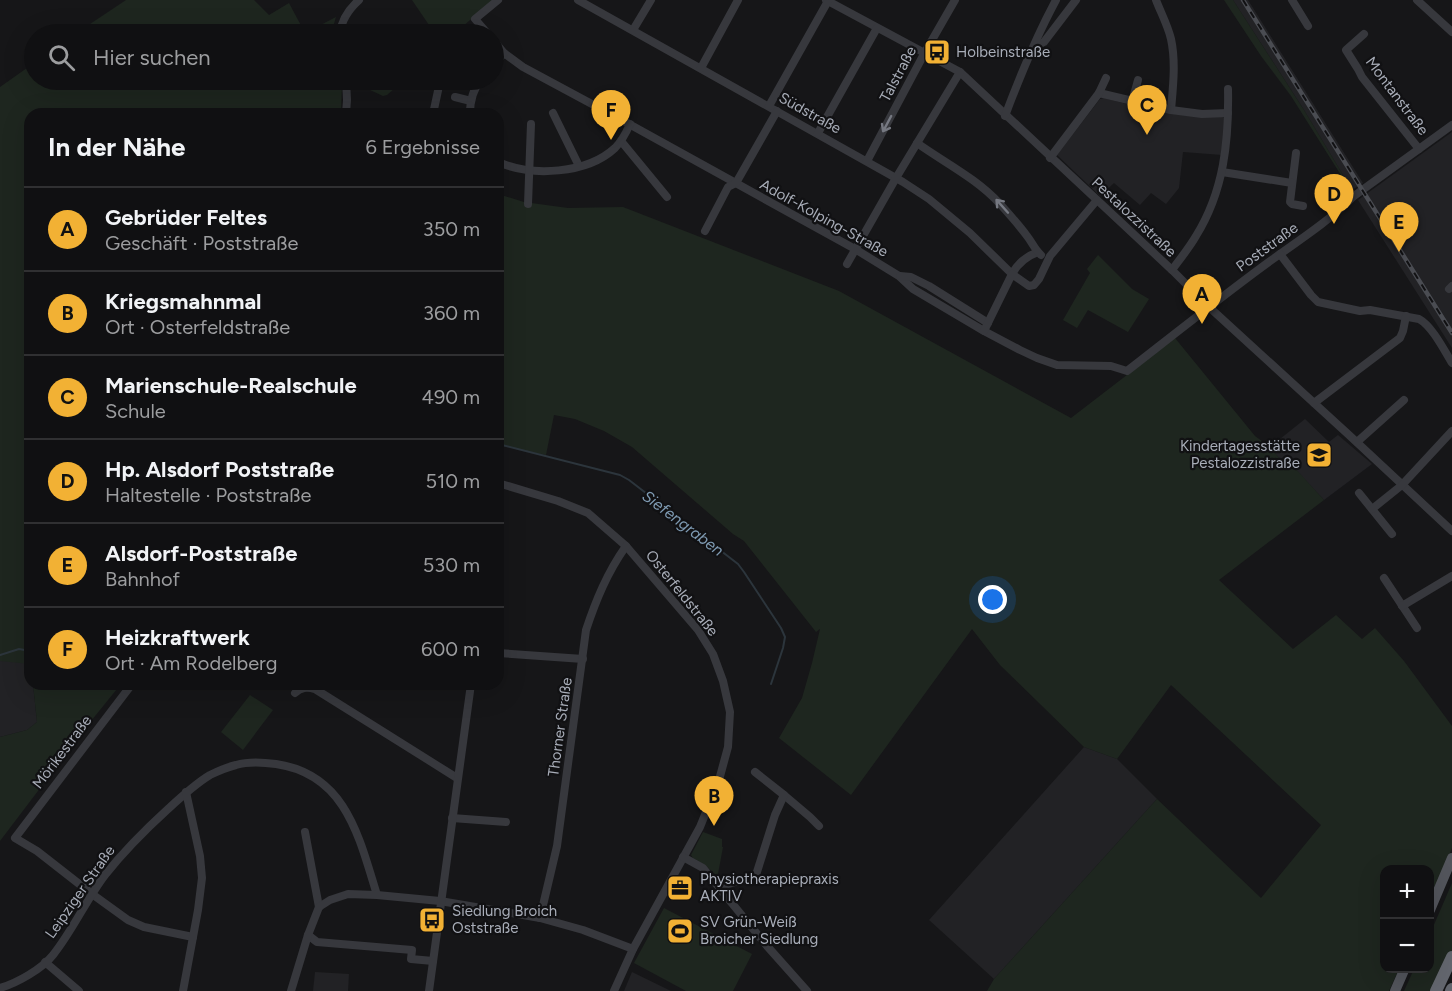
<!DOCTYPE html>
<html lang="de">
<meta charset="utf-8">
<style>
:root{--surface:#101012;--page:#19191b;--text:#f1f3f6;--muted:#9c9d9f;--line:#303032;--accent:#f2b134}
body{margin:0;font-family:Figtree,sans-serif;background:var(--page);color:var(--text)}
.controls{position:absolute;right:18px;bottom:18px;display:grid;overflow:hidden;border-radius:12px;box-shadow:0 6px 24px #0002}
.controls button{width:54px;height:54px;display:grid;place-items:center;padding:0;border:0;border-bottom:2px solid var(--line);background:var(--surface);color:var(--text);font:30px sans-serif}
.you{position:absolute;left:993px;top:600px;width:21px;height:21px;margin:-15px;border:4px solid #fff;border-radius:50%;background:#1a73e8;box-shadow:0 0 0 9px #1a73e833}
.badge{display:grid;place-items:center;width:39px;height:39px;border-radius:50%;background:var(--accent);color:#111;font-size:20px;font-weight:700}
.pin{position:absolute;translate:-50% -50px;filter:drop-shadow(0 2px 3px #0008)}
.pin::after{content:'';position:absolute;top:32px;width:21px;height:18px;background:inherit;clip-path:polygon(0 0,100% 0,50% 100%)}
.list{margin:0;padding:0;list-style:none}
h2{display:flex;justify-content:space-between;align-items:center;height:78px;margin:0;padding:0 24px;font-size:26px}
h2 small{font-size:20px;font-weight:400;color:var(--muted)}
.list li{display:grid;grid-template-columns:39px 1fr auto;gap:18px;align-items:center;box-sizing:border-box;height:84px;padding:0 24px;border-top:2px solid var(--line)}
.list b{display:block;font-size:22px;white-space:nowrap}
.list p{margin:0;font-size:20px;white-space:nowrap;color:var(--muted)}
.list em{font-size:20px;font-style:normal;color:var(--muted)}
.icon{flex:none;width:33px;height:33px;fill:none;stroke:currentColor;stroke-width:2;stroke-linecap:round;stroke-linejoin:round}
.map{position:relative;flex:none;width:1452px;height:991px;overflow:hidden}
.search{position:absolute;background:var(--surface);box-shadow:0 6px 24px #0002;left:24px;top:24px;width:480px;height:66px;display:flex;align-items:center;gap:15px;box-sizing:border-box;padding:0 21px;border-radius:33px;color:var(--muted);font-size:22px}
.panel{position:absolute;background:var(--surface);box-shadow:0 6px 24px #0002;left:24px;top:108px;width:480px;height:582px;border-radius:18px}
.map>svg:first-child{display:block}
.built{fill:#222225}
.green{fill:#1e261f}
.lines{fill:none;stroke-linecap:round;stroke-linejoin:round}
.stream{stroke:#2c353c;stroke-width:2}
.minor{stroke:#37383d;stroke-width:8}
.major{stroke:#53555c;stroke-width:10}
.highway{stroke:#63666e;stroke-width:12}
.rail-casing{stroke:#4a4c52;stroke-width:4.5}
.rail{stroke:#111113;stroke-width:2;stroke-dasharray:7;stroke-linecap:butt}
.oneway{stroke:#757881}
.labels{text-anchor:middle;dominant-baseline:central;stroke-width:4.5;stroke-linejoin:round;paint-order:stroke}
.poi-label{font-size:15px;fill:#a8adb8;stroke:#111113;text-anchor:start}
.street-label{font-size:15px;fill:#a8adb8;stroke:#111113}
.water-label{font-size:16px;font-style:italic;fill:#7f9bb3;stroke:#111113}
</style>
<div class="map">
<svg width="1452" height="991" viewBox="0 0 1452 991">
<rect width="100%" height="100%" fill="#161618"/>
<g class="built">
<path d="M1233,0H1248L1363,183L1352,190L1304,110Z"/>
<path d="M1104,98L1142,108L1175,114L1221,116L1224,118L1222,155L1183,152L1179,188L1166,204L1151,193L1140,205L1114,183L1100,196L1057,155L1100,99Z"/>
<path d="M1452,132V348L1358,200Z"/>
<path d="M1305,419L1329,442L1338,435L1372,464L1324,500L1294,468L1289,471L1270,447Z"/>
<path d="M0,659L30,664V684H33L37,722L27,730L0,737Z"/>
<path d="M1084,747L1117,759L1157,799L994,979L929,920Z"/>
<path d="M315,972L349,974L348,991H313Z"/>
<path d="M632,972L671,991H624Z"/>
</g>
<g class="green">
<path d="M126,0H254L269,15L289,3L305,33L336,17L333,27V34H75Z"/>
<path d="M412,0H493L454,34H418L429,25Z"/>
<path d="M1224,0H1233L1304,110L1352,190L1351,191L1291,96L1261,56Z"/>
<path d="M34,63V80H341L342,83L341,114H30V664L0,661V87Z"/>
<path d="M363,80H404L387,95L383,96L357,84Z"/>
<path d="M498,194L524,202L568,208L623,207L839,291L1071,418L1175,338L1255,436L1270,447L1289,470L1294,467L1324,500L1219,580L1293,649L1336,615L1362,639L1375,628L1404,661L1452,726V848L1430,903V870H1384V968L1399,969L1389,991H987L994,979L1157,799L1261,898L1321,825L1171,685L1117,759L1084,747L1000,665L972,629L851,795L779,738L802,698L812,663L820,629L816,632L744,541L733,534L632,447L604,431L575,419L554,415L546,455L498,445Z"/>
<path d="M1098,255L1132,289L1149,299L1128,332L1088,310L1077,328L1063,320L1090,273L1087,269Z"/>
<path d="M33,684H121L91,721L0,841V737L27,730L37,722Z"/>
<path d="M250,695L273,710L243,750L221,732Z"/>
<path d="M703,832L722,839V847H723L718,874L716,875L705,865L693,858L691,855Z"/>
<path d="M1452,883V951L1433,991H1404L1414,969L1430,968V934Z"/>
<path d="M664,908L752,954L733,991H686L634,963Z"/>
</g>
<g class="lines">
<g class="stream">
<path d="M498,444L620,475L629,480L738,564L744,572L781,628L785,637L783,648L771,684"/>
<path d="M0,655L19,649L30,651"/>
</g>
<g class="minor">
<path d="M578,0L903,182L929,199L970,233L1012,274C1018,263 1027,256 1038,252"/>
<path d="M826,0L960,72L1172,270L1209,307L1349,435L1452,531"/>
<path d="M1156,0C1161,13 1168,26 1171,39C1176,62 1173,87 1171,110"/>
<path d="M1292,0L1308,26"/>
<path d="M1417,0L1452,32"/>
<path d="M633,30L651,0"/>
<path d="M340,34C341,20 348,10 359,0"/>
<path d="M488,34L475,19L498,0"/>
<path d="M1364,34L1346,50L1358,69L1362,77L1419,149"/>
<path d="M494,41L504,53L523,67L629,124L855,249L899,276L913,289L984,331L1020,350L1037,358L1057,365L1111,366L1127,371C1172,336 1216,301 1262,267C1293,244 1326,224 1354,196L1452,125"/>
<path d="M1035,44L1038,45L1044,42L1076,0"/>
<path d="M494,65L504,53"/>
<path d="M701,68L738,0"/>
<path d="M1099,93L1171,110L1202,114L1228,113"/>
<path d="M455,97L471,101"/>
<path d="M1132,102L1138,80"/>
<path d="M769,106L828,1"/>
<path d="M553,113L579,166"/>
<path d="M346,114L347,100L346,80"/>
<path d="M433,114L439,86"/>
<path d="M470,114C470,101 473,89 481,80"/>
<path d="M1005,116C1020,76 1036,37 1056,0"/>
<path d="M818,133L877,28"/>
<path d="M621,141L667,197"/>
<path d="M917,143C945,163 976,178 1000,204C1009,214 1019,225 1027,236C1032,242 1035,250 1041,255"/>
<path d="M1296,153L1290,202L1292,204L1303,206"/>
<path d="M1050,158L1099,93L1106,78"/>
<path d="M867,161L924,54L955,0"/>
<path d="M498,162C532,177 587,174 615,148C622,141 626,133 630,124"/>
<path d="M498,162L500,133"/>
<path d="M1222,172L1292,183"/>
<path d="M528,204L531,124"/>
<path d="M705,231L728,187L736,183L777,111"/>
<path d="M1280,254L1311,295L1318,302L1360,311L1370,310L1419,319C1432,326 1444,350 1452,363"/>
<path d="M847,264L896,178L960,72"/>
<path d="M1172,270C1180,259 1189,248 1196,236C1224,191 1229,141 1228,89"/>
<path d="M900,276L911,277L929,286L988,323"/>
<path d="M1449,289L1452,286"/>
<path d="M984,331L1012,274L1029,286L1034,285L1039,279L1050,256L1097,200"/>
<path d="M1314,403L1400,338L1403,331L1406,316"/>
<path d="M1357,442L1404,400"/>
<path d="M498,483L558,501L588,513L626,546L698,630L713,654L723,681L730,712L728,747L719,780L700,827L633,949L614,991"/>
<path d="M1359,493L1392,534"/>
<path d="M1372,509L1402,485L1452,431"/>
<path d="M1384,578L1417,628"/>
<path d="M1402,606L1452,576"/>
<path d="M498,653L583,659"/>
<path d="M132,684L15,838L37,851L92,894L128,920L144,927L193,937"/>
<path d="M295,693C301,687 307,687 315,689L457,778"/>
<path d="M784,795L810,817L819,826"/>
<path d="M452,818L506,822"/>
<path d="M305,832L319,907"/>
<path d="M683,857L703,868L767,946L807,991"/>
<path d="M720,887L756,875L775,815L784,795L755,772"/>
<path d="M540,918L557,846L586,630C596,600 607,573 626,546"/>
<path d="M308,935L317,942L412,950L411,959L433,961"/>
<path d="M45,962L79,991"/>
<path d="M0,988C17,983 42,969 53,955C73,930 86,900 105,875C124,851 146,829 168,809C181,797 195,784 210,775C218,771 228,767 236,765C249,761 262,762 276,764C346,774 359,837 377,895"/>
<path d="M183,991L198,910L202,878L200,856L186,792"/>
<path d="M291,991L308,935L319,907L330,900L348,894L377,895L440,901L540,918L583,930L633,949"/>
<path d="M429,991L471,684"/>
</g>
<g class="major">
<path d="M1430,910L1452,858"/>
<path d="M1395,991L1405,968"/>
</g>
<g class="highway">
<path d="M1436,991L1452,957"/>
<path d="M1451,991L1452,989"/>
</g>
<defs>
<path id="rail" d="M1243,0L1452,333"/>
</defs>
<use href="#rail" class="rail-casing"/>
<use href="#rail" class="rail"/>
</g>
<defs><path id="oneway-shaft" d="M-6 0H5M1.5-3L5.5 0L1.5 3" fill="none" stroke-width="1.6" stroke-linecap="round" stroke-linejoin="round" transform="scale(1.5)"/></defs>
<g class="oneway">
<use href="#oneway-shaft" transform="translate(887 124) rotate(118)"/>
<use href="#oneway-shaft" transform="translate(1002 206) rotate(-132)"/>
</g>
<defs>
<symbol id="bus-square" viewBox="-11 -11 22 22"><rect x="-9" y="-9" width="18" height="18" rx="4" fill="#f2b134" stroke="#111113"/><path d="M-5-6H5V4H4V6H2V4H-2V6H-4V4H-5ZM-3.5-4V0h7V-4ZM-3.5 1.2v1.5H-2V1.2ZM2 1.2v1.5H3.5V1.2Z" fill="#111"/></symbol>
<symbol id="school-square" viewBox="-11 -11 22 22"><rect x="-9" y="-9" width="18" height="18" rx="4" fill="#f2b134" stroke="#111113"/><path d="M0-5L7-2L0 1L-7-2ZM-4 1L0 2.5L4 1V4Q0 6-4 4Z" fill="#111"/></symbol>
<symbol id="office-square" viewBox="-11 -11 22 22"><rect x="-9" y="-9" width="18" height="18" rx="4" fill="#f2b134" stroke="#111113"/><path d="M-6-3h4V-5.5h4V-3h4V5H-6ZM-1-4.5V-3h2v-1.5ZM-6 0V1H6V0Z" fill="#111"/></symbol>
<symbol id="stadium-square" viewBox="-11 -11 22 22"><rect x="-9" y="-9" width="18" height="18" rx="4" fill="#f2b134" stroke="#111113"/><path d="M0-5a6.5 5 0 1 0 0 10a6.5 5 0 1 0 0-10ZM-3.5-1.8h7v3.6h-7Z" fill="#111"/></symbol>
</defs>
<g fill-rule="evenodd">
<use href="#bus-square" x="922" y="37" width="30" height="30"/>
<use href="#school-square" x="1304" y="440" width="30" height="30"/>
<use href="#office-square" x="665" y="873" width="30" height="30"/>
<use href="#bus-square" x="417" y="905" width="30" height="30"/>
<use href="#stadium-square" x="665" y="916" width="30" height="30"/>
</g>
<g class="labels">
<g class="poi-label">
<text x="956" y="52">Holbeinstraße</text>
<text x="1300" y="446" text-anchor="end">Kindertagesstätte<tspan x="1300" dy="17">Pestalozzistraße</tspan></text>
<text x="700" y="879">Physiotherapiepraxis<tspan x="700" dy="17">AKTIV</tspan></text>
<text x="452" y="911">Siedlung Broich<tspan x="452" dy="17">Oststraße</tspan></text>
<text x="700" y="922">SV Grün-Weiß<tspan x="700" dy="17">Broicher Siedlung</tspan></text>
</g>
<g class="street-label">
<text transform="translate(898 74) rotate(-62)">Talstraße</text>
<text transform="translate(1397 96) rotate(53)">Montanstraße</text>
<text transform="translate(810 113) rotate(29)">Südstraße</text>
<text transform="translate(1134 217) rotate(43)">Pestalozzistraße</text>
<text transform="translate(824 218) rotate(29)">Adolf-Kolping-Straße</text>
<text transform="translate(1267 247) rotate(-36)">Poststraße</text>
<text transform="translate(682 593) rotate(51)">Osterfeldstraße</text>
<text transform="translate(560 727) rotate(-82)">Thorner Straße</text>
<text transform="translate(62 752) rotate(-53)">Mörikestraße</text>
<text transform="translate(80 892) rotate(-55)">Leipziger Straße</text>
</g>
<g class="water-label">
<text transform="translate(683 523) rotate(37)">Siefengraben</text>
</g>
</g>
</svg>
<div class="controls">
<button>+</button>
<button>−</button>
</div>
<div class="you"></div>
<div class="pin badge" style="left:1202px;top:324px">A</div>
<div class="pin badge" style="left:714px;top:826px">B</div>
<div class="pin badge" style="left:1147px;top:135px">C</div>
<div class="pin badge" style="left:1334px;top:224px">D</div>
<div class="pin badge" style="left:1399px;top:252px">E</div>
<div class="pin badge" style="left:611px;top:140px">F</div>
<div class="search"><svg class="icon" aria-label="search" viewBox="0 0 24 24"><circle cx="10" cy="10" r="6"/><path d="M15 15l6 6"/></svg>Hier suchen</div>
<section class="panel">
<h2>In der Nähe<small>6 Ergebnisse</small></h2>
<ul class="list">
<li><span class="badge">A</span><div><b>Gebrüder Feltes</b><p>Geschäft · Poststraße</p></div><em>350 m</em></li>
<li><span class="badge">B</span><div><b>Kriegsmahnmal</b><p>Ort · Osterfeldstraße</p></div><em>360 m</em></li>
<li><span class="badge">C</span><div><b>Marienschule-Realschule</b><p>Schule</p></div><em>490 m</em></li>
<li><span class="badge">D</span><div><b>Hp. Alsdorf Poststraße</b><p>Haltestelle · Poststraße</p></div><em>510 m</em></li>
<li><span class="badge">E</span><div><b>Alsdorf-Poststraße</b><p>Bahnhof</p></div><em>530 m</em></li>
<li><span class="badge">F</span><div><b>Heizkraftwerk</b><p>Ort · Am Rodelberg</p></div><em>600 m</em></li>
</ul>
</section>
</div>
